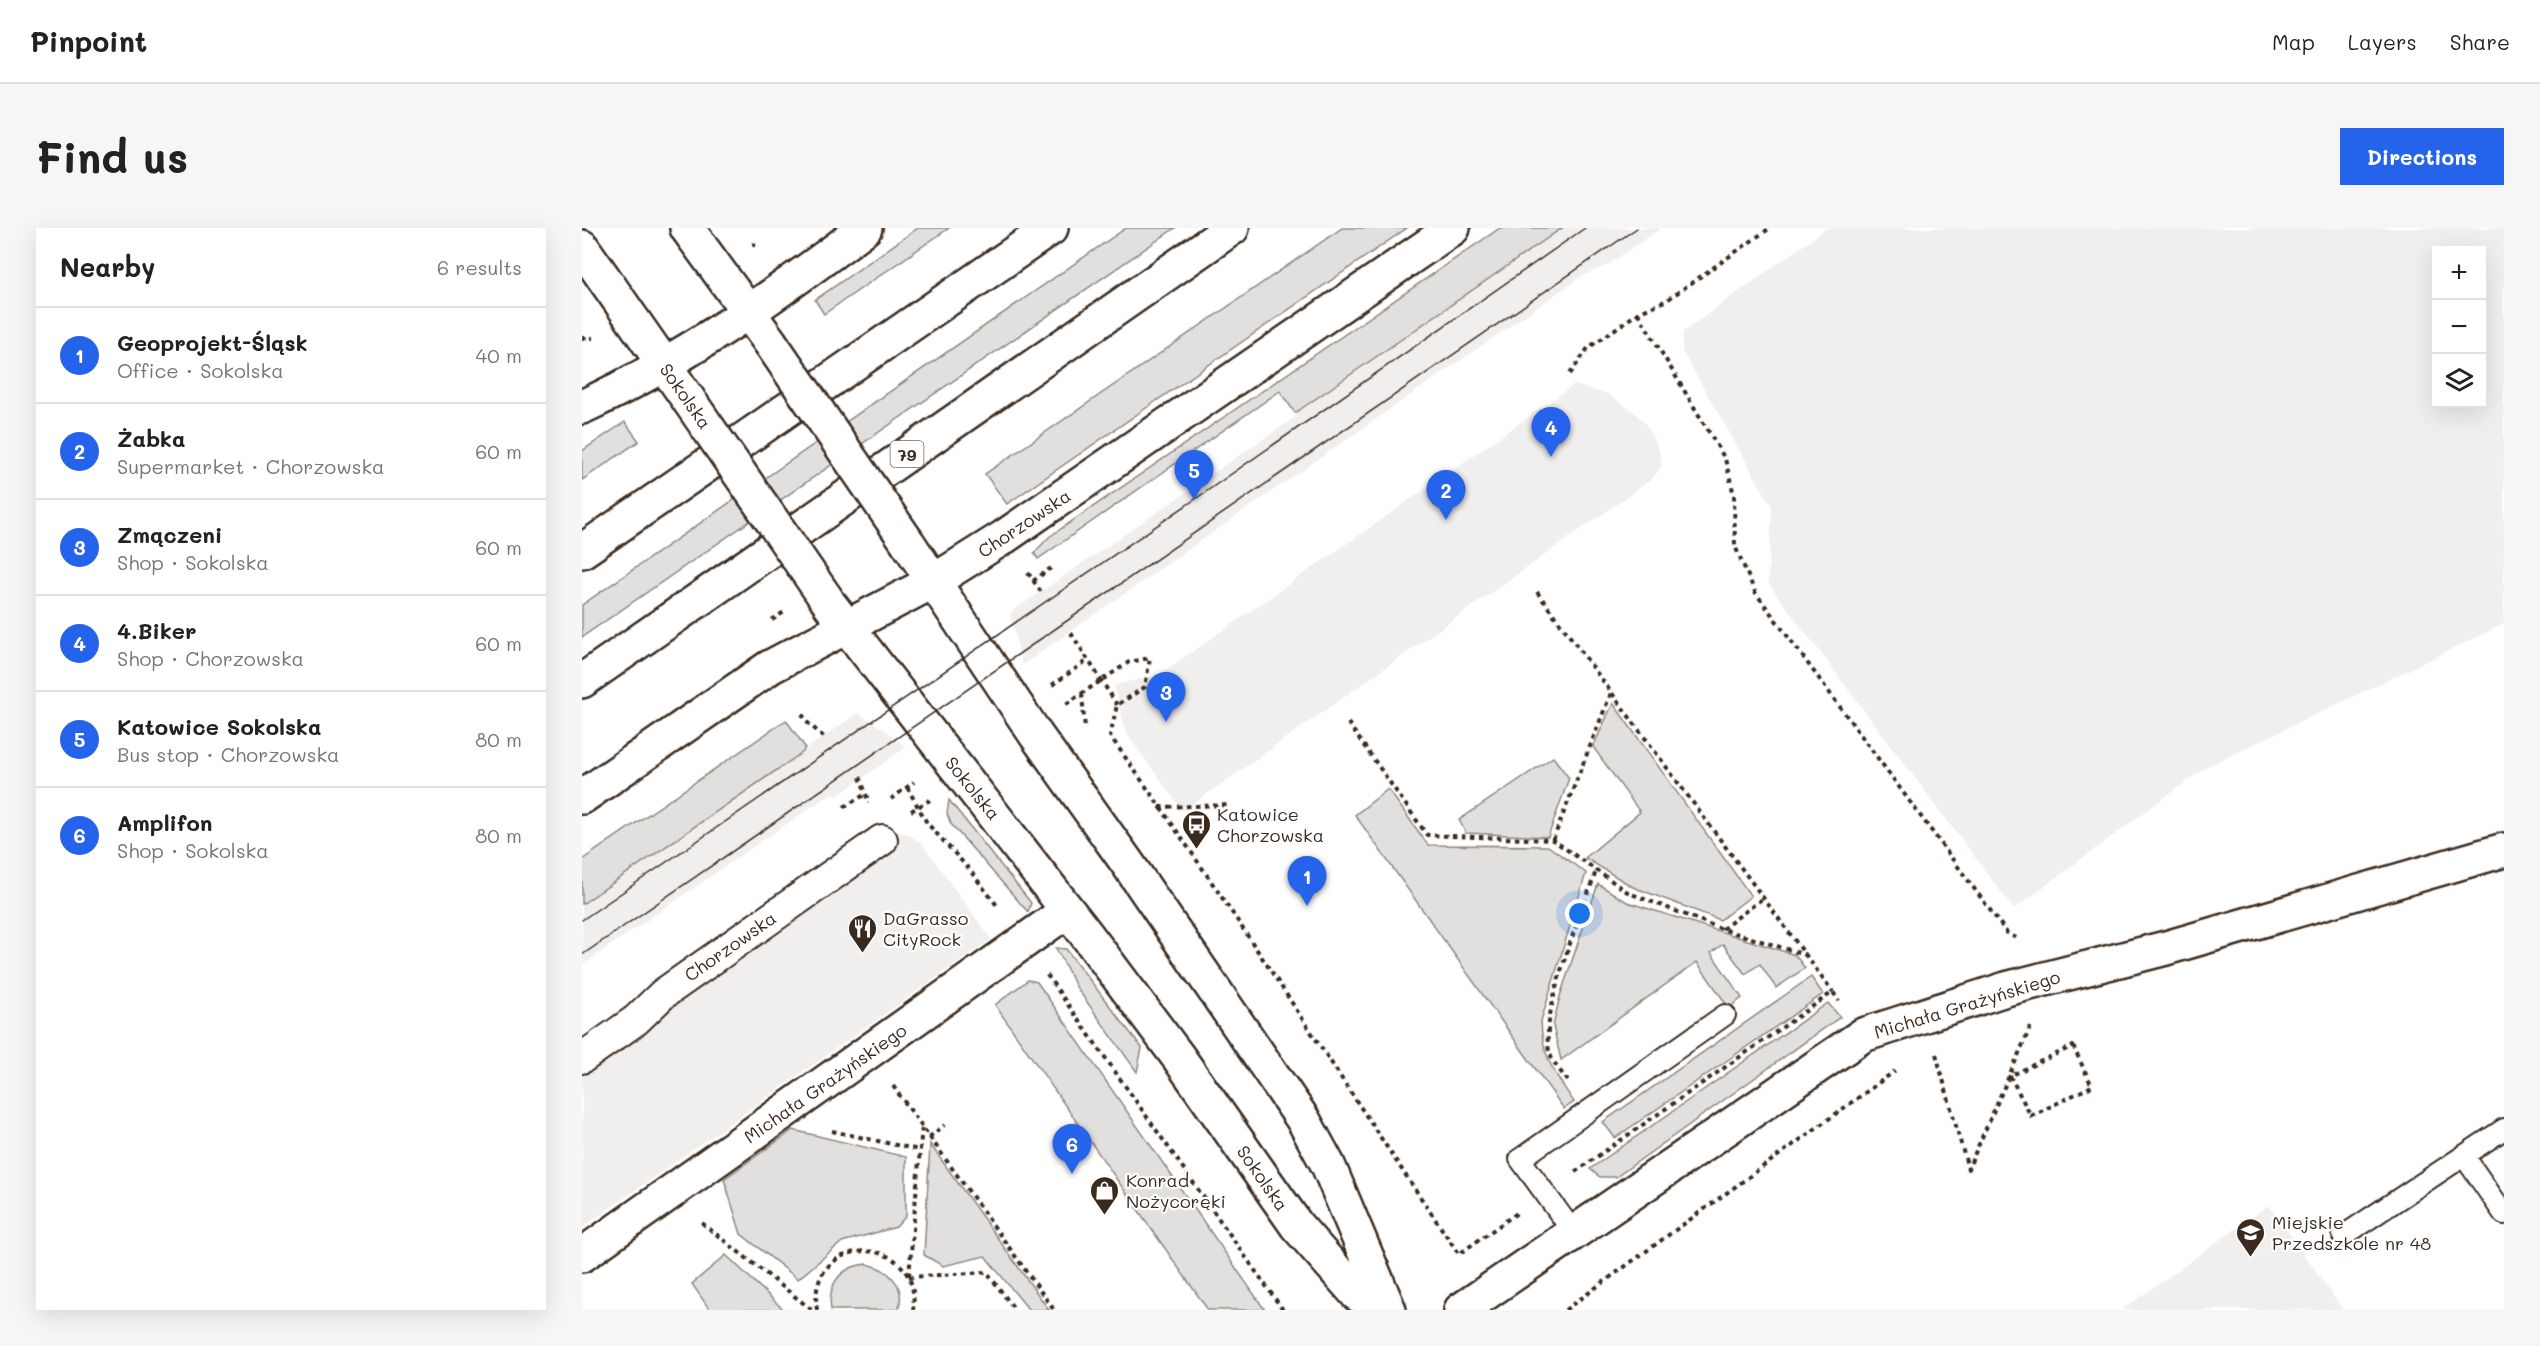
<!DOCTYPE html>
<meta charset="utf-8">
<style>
:root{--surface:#fff;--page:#f6f6f6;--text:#222;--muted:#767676;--line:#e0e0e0;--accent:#2563eb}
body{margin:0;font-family:Mali,sans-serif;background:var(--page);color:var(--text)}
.controls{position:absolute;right:18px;top:18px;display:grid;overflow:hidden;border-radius:0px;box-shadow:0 6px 24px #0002}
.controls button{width:54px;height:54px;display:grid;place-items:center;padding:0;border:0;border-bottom:2px solid var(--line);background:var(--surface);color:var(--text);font:30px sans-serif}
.you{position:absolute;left:998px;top:686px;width:21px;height:21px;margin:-15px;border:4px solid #fff;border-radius:50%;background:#1a73e8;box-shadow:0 0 0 9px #1a73e833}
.badge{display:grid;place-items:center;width:39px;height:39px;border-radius:50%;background:var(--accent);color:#fff;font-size:20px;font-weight:700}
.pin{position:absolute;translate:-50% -50px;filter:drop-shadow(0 2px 3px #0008)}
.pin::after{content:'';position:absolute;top:32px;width:21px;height:18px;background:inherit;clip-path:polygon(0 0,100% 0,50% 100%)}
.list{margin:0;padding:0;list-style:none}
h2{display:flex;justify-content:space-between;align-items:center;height:78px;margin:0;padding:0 24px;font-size:26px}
h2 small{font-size:20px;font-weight:400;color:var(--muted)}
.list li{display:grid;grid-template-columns:39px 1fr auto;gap:18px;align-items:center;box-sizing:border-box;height:96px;padding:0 24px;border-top:2px solid var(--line)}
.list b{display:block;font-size:22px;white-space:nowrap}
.list p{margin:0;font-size:20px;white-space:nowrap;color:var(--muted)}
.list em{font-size:20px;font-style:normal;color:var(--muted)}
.icon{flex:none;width:33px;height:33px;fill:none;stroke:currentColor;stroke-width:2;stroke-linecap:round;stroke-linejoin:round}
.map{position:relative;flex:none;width:1922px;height:1082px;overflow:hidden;border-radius:0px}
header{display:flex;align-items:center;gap:36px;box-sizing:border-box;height:84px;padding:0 30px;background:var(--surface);border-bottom:2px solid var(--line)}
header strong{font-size:28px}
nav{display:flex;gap:33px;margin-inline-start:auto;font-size:21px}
.intro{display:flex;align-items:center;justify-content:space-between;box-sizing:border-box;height:144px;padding:0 36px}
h1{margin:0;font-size:42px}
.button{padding:15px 27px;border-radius:0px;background:var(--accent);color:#fff;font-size:21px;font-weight:700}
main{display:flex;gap:36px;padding:0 36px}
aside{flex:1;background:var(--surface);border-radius:0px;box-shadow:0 6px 24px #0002}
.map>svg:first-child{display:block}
.built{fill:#f1efee;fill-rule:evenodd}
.green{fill:#e2e0de;stroke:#8e857e;stroke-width:1.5}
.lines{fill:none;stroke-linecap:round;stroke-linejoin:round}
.service-casing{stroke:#3b2a1e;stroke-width:24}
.pedestrian-casing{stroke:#3b2a1e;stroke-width:34}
.minor-casing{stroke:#3b2a1e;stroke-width:38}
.tertiary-casing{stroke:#3b2a1e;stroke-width:38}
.secondary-casing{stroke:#3b2a1e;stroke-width:38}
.primary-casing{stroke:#3b2a1e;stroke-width:38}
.path{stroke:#3b2a1e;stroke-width:4;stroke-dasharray:4.5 4.5;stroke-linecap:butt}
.service{stroke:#fff;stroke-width:20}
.pedestrian{stroke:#fff;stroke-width:30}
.minor{stroke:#fff;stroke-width:33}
.tertiary{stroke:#fff;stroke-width:33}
.secondary{stroke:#fff;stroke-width:33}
.primary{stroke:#fff;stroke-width:33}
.tram{stroke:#3b2a1e;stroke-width:1.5}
.tertiary-bridge-casing{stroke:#3b2a1e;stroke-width:38;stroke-linecap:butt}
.path-bridge{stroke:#3b2a1e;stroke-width:4;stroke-dasharray:4.5 4.5;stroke-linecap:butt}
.tertiary-bridge{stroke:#fff;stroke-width:33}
.labels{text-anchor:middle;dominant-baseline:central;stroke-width:4.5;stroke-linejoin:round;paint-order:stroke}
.shield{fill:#fff;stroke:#766a62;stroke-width:1.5}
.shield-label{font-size:16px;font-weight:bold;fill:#3b2a1e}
.street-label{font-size:18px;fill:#3b2a1e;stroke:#fff}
.poi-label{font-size:18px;fill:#3b2a1e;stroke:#fff;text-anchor:start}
</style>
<header>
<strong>Pinpoint</strong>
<nav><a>Map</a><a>Layers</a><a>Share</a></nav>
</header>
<div class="intro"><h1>Find us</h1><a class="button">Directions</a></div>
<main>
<aside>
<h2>Nearby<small>6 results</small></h2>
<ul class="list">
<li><span class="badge">1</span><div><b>Geoprojekt-Śląsk</b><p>Office · Sokolska</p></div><em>40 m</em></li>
<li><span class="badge">2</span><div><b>Żabka</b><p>Supermarket · Chorzowska</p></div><em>60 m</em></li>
<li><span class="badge">3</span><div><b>Zmączeni</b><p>Shop · Sokolska</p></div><em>60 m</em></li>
<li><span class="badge">4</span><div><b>4.Biker</b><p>Shop · Chorzowska</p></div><em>60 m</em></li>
<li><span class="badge">5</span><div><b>Katowice Sokolska</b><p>Bus stop · Chorzowska</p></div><em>80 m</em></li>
<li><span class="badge">6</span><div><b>Amplifon</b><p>Shop · Sokolska</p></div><em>80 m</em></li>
</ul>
</aside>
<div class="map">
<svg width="1922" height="1082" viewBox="0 0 1922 1082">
<rect width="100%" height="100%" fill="#fff"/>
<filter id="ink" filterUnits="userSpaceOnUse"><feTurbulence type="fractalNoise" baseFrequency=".0167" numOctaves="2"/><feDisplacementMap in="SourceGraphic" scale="12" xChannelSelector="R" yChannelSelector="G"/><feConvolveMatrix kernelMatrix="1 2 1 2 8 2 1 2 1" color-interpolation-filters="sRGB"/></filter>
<g filter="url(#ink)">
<g class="built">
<path d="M980,0H1079L1024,38L1000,48L440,437L428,385L715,188L713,185Z"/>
<path d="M1245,0H1922V396L1624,539L1432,681L1186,355L1190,278L1100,123L1101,104ZM1854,22H1900V176H1854Z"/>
<path d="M992,157L1025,166L1051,183L1063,195L1077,222L1080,237L1070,251L601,583L544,505L532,457L577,447Z"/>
<path d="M276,485L301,501L324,519L255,568L251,564L0,737V676Z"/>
<path d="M309,603L326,606L340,616L409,711L0,1000V815Z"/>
<path d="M1687,977L1761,1082H1540Z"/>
</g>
<g class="green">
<path d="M336,0H367L242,86L233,72Z"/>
<path d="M544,0H593L0,409V377Z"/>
<path d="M760,0H825L425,276L403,246Z"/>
<path d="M918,0H980L713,185L698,163L456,331L452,325L467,309Z"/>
<path d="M43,194L57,213L0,252V223Z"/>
<path d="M1031,475L1169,668L1138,692L1051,659L1003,630L1058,584L1011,519Z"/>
<path d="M204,492L223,519L221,524L0,676V632Z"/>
<path d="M971,529L987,550L966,609L884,605L877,592Z"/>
<path d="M806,561L846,617L966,618L1004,645L959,793C960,829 972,844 992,874L982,881L773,587Z"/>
<path d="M367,572L449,675L446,684L369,596L365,586Z"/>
<path d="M1016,656L1045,674L1213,727L1223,740L1194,760L1178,736L1163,746L1141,716L1129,725L1160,770L1147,780L1115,734L979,832L971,798L978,768Z"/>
<path d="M474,720L484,721L560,820L555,844L495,760Z"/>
<path d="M1229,749L1241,766L1033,910L1021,894Z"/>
<path d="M446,752L455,754L683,1082H626L413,777Z"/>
<path d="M1246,775L1258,789L1034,949H1018L1008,941Z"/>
<path d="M211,902L324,929V988L314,999L260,1014L216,1051L159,1006L142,951Z"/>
<path d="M348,916L467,1082H447L403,1028L361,1038L342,1027Z"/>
<path d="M144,1027L202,1082H128L110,1056Z"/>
<path d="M285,1036C307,1041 325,1058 316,1082H249C245,1056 259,1038 285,1036Z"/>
</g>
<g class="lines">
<defs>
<g id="service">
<path d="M1882,928L1922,986"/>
<path d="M992,1005L938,931L1143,787"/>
<path d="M1761,1008L1922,901"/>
</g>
<path id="pedestrian" d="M0,830L54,792L81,766L300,612"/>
<g id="minor">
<path d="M0,1027L485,683"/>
<path d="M879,1082L1281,807L1424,761L1584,720L1922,622"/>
</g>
<g id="tertiary">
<path d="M105,0L188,114"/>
<path d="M0,19L106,171"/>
<path d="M326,315L454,507L546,636L722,893L746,937L807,1082"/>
<path d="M248,377L504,706L597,830L715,998L775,1066L804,1082"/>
</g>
<g id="secondary">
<path d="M0,179C102,132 194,67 283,0"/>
<path d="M0,569L188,439L352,353L422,309L871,0"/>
</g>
<g id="primary">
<path d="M0,323L469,0"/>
<path d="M0,453L650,0"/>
</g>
</defs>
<use href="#service" class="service-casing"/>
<use href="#pedestrian" class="pedestrian-casing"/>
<use href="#minor" class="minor-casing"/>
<use href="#tertiary" class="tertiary-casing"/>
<use href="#secondary" class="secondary-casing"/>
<use href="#primary" class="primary-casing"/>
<g class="path">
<path d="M172,19L173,11"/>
<path d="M1056,85L1143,231L1152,267L1153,318L1173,364L1425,705L1438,712"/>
<path d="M0,110H11"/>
<path d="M988,146L1006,120L1056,85L1085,72L1188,0"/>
<path d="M446,345L459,364"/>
<path d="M451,353L469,340"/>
<path d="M955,364L1251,764"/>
<path d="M489,405L535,477"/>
<path d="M470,457L506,432"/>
<path d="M500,466L503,501"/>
<path d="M484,476L547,434L568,430L563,459L535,477L528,508C650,677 759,854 877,1026L935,985"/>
<path d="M220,486L225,494L244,511"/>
<path d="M766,495L845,607L971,612L1047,665L1140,701L1224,727"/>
<path d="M278,549L287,575"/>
<path d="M325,559L345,595L386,640L417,680"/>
<path d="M309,571L332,554"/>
<path d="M262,579L284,566"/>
<path d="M577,579L649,577"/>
<path d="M329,583L348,572"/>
<path d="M971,612L1029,465"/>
<path d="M1140,701L1181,670"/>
<path d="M465,747L701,1082"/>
<path d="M1491,818L1510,858L1449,888L1428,848Z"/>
<path d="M1354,826L1386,941L1449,798"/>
<path d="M986,853C980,845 971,835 968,826C955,790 1001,682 1014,643"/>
<path d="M311,858L472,1082"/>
<path d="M250,903L337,922"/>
<path d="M347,909L363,897"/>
<path d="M993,944L1251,764L1257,773"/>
<path d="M120,995L230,1082"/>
<path d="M327,1048L340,898"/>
<path d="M327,1049L405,1044L433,1082"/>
<path d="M235,1082C223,1005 341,1002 331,1082"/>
<path d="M983,1082L1313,843"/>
</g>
<use href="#service" class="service"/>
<use href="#pedestrian" class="pedestrian"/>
<use href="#minor" class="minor"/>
<use href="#tertiary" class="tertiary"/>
<use href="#secondary" class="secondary"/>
<use href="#primary" class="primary"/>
<g class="tram">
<path d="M0,692L612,272L1003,0"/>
<path d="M0,727L1055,0"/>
</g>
<defs>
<g id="tertiary-bridge">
<path d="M188,114L326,315"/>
<path d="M106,171L245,372"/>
</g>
</defs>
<use href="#tertiary-bridge" class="tertiary-bridge-casing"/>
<path class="path-bridge" d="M190,392L202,384"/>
<use href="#tertiary-bridge" class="tertiary-bridge"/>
</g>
</g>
<defs>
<symbol id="bus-pin" viewBox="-11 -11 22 30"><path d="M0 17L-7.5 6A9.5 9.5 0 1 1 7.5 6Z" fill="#3b2a1e" stroke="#fff"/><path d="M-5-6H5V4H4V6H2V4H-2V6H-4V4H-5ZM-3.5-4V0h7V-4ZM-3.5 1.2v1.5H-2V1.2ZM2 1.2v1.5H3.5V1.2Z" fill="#fff"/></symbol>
<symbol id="restaurant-pin" viewBox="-11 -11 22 30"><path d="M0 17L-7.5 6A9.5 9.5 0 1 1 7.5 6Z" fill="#3b2a1e" stroke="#fff"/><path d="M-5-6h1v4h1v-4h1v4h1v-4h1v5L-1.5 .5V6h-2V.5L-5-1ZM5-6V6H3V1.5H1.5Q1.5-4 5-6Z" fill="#fff"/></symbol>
<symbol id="shop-pin" viewBox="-11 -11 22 30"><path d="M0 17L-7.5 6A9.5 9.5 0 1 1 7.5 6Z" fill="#3b2a1e" stroke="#fff"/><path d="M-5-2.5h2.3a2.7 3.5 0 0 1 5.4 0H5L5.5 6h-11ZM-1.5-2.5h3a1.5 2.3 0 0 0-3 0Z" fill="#fff"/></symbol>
<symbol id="school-pin" viewBox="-11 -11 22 30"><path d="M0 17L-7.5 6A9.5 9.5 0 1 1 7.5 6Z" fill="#3b2a1e" stroke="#fff"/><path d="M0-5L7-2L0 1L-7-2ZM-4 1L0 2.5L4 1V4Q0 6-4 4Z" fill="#fff"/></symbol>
</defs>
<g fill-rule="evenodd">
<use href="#bus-pin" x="598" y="580" width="33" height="45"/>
<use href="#restaurant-pin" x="264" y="684" width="33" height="45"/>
<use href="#shop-pin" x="506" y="946" width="33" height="45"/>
<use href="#school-pin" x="1652" y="988" width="33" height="45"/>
</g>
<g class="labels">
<rect class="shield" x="308.5" y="213" width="33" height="26" rx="4.5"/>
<g class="shield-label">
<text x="325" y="226">79</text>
</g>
<g class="street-label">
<text transform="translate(104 168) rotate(55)">Sokolska</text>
<text transform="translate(442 295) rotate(-34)">Chorzowska</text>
<text transform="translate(391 560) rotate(51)">Sokolska</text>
<text transform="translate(148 718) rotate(-35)">Chorzowska</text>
<text transform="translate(1385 776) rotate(-17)">Michała Grażyńskiego</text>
<text transform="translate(243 855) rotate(-35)">Michała Grażyńskiego</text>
<text transform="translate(681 950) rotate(55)">Sokolska</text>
</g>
<g class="poi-label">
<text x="635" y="586">Katowice<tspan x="635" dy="21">Chorzowska</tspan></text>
<text x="301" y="690">DaGrasso<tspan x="301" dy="21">CityRock</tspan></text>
<text x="544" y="952">Konrad<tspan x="544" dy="21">Nożycoręki</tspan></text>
<text x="1690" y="994">Miejskie<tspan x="1690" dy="21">Przedszkole nr 48</tspan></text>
</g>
</g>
</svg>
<div class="controls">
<button>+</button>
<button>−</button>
<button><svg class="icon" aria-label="layers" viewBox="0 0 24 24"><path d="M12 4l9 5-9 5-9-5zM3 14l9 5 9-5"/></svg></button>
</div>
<div class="you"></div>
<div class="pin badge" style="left:725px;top:678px">1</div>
<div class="pin badge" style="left:864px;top:292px">2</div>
<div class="pin badge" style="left:584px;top:494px">3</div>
<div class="pin badge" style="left:969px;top:229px">4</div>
<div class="pin badge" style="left:612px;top:272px">5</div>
<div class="pin badge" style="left:490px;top:946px">6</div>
</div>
</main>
